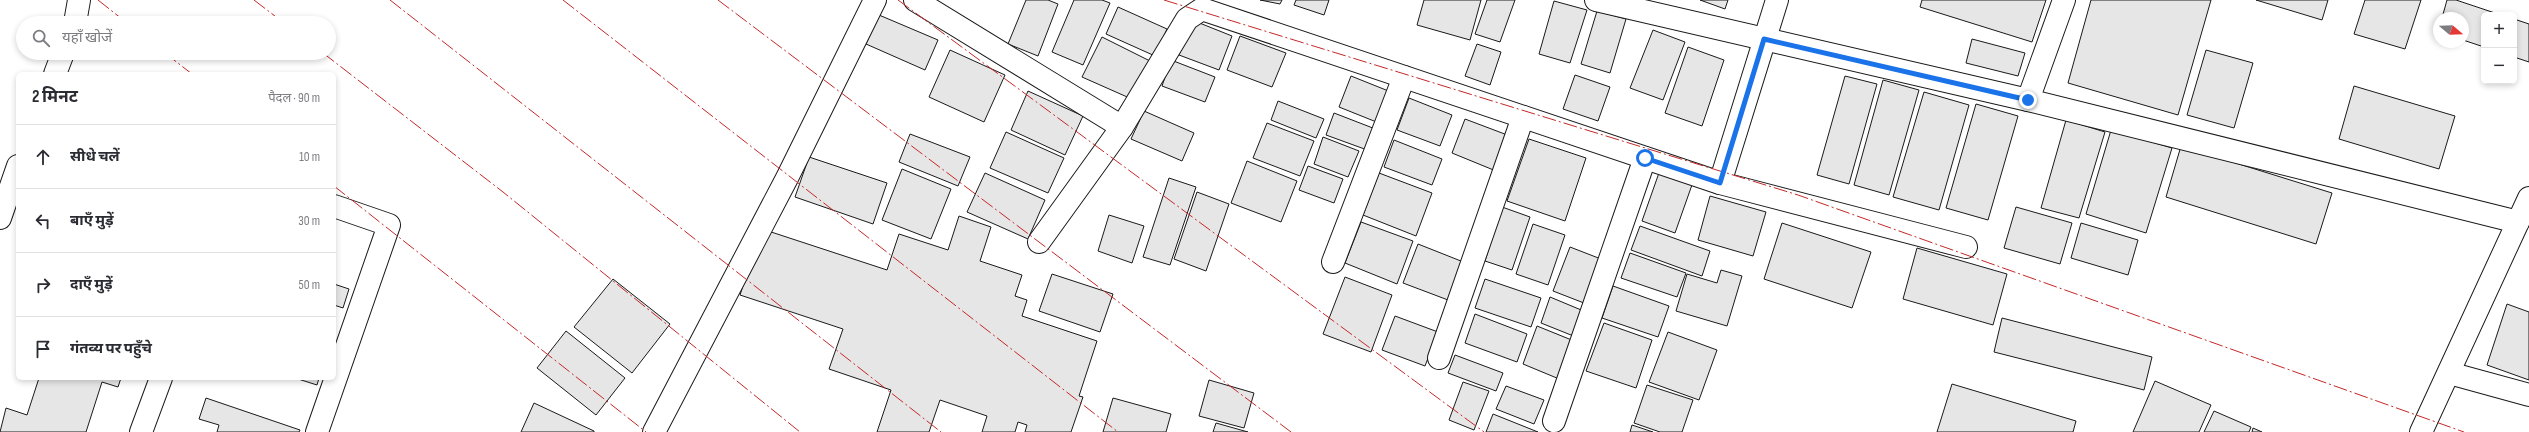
<!DOCTYPE html>
<html lang="hi">
<meta charset="utf-8">
<style>
:root{--surface:#fff;--page:#f7f7f7;--text:#2b2b33;--muted:#7c7c81;--line:#e1e1e2}
body{margin:0;font-family:"Sofia Sans Condensed","Noto Sans Devanagari",sans-serif;background:var(--page);color:var(--text)}
.controls{position:absolute;right:12px;top:12px;display:grid;overflow:hidden;border-radius:6px;box-shadow:0 2px 6px #0003}
.controls button{width:36px;height:36px;display:grid;place-items:center;padding:0;border:0;border-bottom:1px solid var(--line);background:var(--surface);color:var(--text);font:20px sans-serif}
.compass{position:absolute;left:2433px;top:12px;width:36px;height:36px;border-radius:50%;background:var(--surface);box-shadow:0 2px 6px #0003;rotate:109deg}
.stop{position:absolute;width:12px;height:12px;margin:-9px;border:3px solid #1a73e8;border-radius:50%;background:#fff}
.stop.end{background:#1a73e8;border-color:#fff;box-shadow:0 1px 4px #0008}
.list{margin:0;padding:0;list-style:none}
h2{display:flex;justify-content:space-between;align-items:center;height:52px;margin:0;padding:0 16px;font-size:17px}
h2 small{font-size:13px;font-weight:400;color:var(--muted)}
.list li{display:grid;grid-template-columns:26px 1fr auto;gap:12px;align-items:center;box-sizing:border-box;height:64px;padding:0 16px;border-top:1px solid var(--line)}
.list b{display:block;font-size:15px;white-space:nowrap}
.list em{font-size:13px;font-style:normal;color:var(--muted)}
.icon{flex:none;width:22px;height:22px;fill:none;stroke:currentColor;stroke-width:2;stroke-linecap:round;stroke-linejoin:round}
.map{position:relative;flex:none;width:2529px;height:432px;overflow:hidden}
.search{position:absolute;background:var(--surface);box-shadow:0 2px 6px #0003;left:16px;top:16px;width:320px;height:44px;display:flex;align-items:center;gap:10px;box-sizing:border-box;padding:0 14px;border-radius:22px;color:var(--muted);font-size:15px}
.panel{position:absolute;background:var(--surface);box-shadow:0 2px 6px #0003;left:16px;top:72px;width:320px;height:308px;border-radius:6px}
.map>svg:first-child{display:block}
.building{fill:#e6e6e6;stroke:#1a1a1a}
.lines{fill:none;stroke-linecap:round;stroke-linejoin:round}
.minor-casing{stroke:#1a1a1a;stroke-width:24}
.minor{stroke:#fff;stroke-width:22}
.power{stroke:#c62828;stroke-width:1;stroke-dasharray:14 3 2 3;stroke-linecap:butt}
.route{stroke:#1a73e8;stroke-width:5}
</style>
<div class="map">
<svg width="2529" height="432" viewBox="0 0 2529 432">
<rect width="100%" height="100%" fill="#fff"/>
<g class="building">
<path d="M1026,0H1048L1058,4L1038,56L1008,44Z"/>
<path d="M1074,0H1102L1110,3L1083,65L1052,52Z"/>
<path d="M1260,0H1282L1280,4Z"/>
<path d="M1296,0H1329L1324,15L1294,5Z"/>
<path d="M1424,0H1481L1470,40L1417,25Z"/>
<path d="M1487,0H1515L1500,42L1475,34Z"/>
<path d="M1700,0H1728L1725,9Z"/>
<path d="M1922,0H2046L2032,42L1920,7Z"/>
<path d="M2091,0H2211L2178,115L2068,83Z"/>
<path d="M2256,0H2328L2322,20Z"/>
<path d="M2365,0H2421L2405,49L2354,34Z"/>
<path d="M2447,0H2456L2501,15H2484V47L2463,40V18H2442Z"/>
<path d="M1554,1L1587,10L1570,63L1539,54Z"/>
<path d="M1118,7L1167,29L1155,56L1106,34Z"/>
<path d="M1597,11L1626,19L1610,73L1581,64Z"/>
<path d="M879,15L938,40L925,70L866,44Z"/>
<path d="M2514,19L2529,24V62L2514,57Z"/>
<path d="M1192,20L1232,36L1219,70L1179,55Z"/>
<path d="M1653,30L1685,42L1663,100L1630,88Z"/>
<path d="M1240,36L1286,53L1272,87L1227,70Z"/>
<path d="M1102,37L1154,63L1134,100L1082,77Z"/>
<path d="M1972,39L2025,53L2018,76L1966,63Z"/>
<path d="M1477,44L1501,52L1490,85L1465,76Z"/>
<path d="M1688,47L1724,60L1702,126L1665,113Z"/>
<path d="M950,50L1005,75L984,122L929,97Z"/>
<path d="M2206,50L2253,63L2234,128L2187,115Z"/>
<path d="M1171,60L1215,77L1205,102L1162,86Z"/>
<path d="M1575,75L1610,87L1598,121L1563,109Z"/>
<path d="M1351,76L1391,92L1379,123L1339,107Z"/>
<path d="M1845,76L1877,84L1849,184L1817,175Z"/>
<path d="M1883,80L1919,90L1889,195L1854,185Z"/>
<path d="M2354,86L2455,116L2439,169L2339,139Z"/>
<path d="M1028,91L1083,116L1065,155L1011,130Z"/>
<path d="M1924,92L1969,105L1939,210L1893,197Z"/>
<path d="M1409,98L1452,115L1440,146L1397,130Z"/>
<path d="M1278,101L1324,119L1316,138L1271,120Z"/>
<path d="M1976,104L2018,116L1988,220L1946,208Z"/>
<path d="M1144,111L1194,133L1182,161L1131,139Z"/>
<path d="M1334,113L1378,130L1370,151L1326,135Z"/>
<path d="M1465,119L1510,136L1496,171L1452,153Z"/>
<path d="M2066,120L2105,132L2079,218L2041,208Z"/>
<path d="M1267,123L1314,141L1300,176L1253,158Z"/>
<path d="M2111,130L2172,148L2146,233L2086,214Z"/>
<path d="M1006,132L1064,158L1048,193L990,168Z"/>
<path d="M910,134L970,157L958,186L899,162Z"/>
<path d="M1323,137L1359,151L1348,177L1314,164Z"/>
<path d="M1529,139L1586,158L1565,221L1507,201Z"/>
<path d="M1394,140L1442,159L1432,185L1384,167Z"/>
<path d="M2181,146L2332,193L2316,244L2166,197Z"/>
<path d="M809,157L887,183L873,224L795,197Z"/>
<path d="M1247,161L1297,181L1281,222L1231,203Z"/>
<path d="M1308,166L1343,179L1334,203L1299,190Z"/>
<path d="M902,169L951,189L931,239L882,220Z"/>
<path d="M1660,170L1693,182L1675,233L1642,221Z"/>
<path d="M985,173L1045,200L1028,239L967,212Z"/>
<path d="M1379,173L1432,193L1416,236L1363,215Z"/>
<path d="M1169,178L1196,187L1170,265L1143,257Z"/>
<path d="M1197,192L1229,204L1206,271L1174,259Z"/>
<path d="M1710,196L1766,212L1753,256L1698,240Z"/>
<path d="M1502,207L1530,217L1512,270L1485,261Z"/>
<path d="M2016,207L2072,223L2060,264L2004,248Z"/>
<path d="M1109,215L1144,226L1132,263L1098,251Z"/>
<path d="M959,216L991,227L980,261L1022,275L1015,296L1027,300L1022,316L1097,341L1079,396L1083,397L1071,432H1025L1027,425L1018,422L1015,432H982L987,416L940,400L929,432H877L891,390L829,369L843,329L740,295L762,229L887,270L899,234L948,250Z"/>
<path d="M1361,222L1413,241L1397,284L1345,263Z"/>
<path d="M1782,223L1871,252L1852,308L1764,279Z"/>
<path d="M2081,223L2138,240L2128,275L2071,258Z"/>
<path d="M1533,224L1565,235L1548,285L1516,274Z"/>
<path d="M1640,226L1710,251L1702,276L1631,250Z"/>
<path d="M1418,244L1471,265L1456,303L1403,283Z"/>
<path d="M1570,247L1601,259L1584,303L1553,291Z"/>
<path d="M1917,248L2007,274L1993,325L1903,299Z"/>
<path d="M1630,253L1686,273L1677,297L1621,278Z"/>
<path d="M1721,270L1742,276L1727,326L1676,311L1687,274L1717,283Z"/>
<path d="M1052,274L1113,294L1100,332L1039,311Z"/>
<path d="M1345,277L1392,295L1371,352L1323,334Z"/>
<path d="M613,279L670,324L632,373L574,327Z"/>
<path d="M1485,279L1541,298L1531,327L1475,308Z"/>
<path d="M334,284L349,289L343,308L334,305Z"/>
<path d="M1613,286L1669,306L1658,337L1602,318Z"/>
<path d="M1550,297L1586,312L1576,337L1541,323Z"/>
<path d="M2507,304L2529,312V380L2487,365Z"/>
<path d="M1475,314L1527,334L1517,362L1465,343Z"/>
<path d="M1395,316L1438,332L1425,366L1382,350Z"/>
<path d="M2002,318L2152,357L2144,390L1994,352Z"/>
<path d="M1604,323L1652,340L1636,388L1586,371Z"/>
<path d="M1537,326L1579,343L1564,381L1523,364Z"/>
<path d="M566,331L625,378L596,415L537,368Z"/>
<path d="M1668,332L1717,350L1699,400L1649,382Z"/>
<path d="M1455,355L1503,373L1496,391L1448,373Z"/>
<path d="M39,378H121L118,387L102,382L86,432H0L6,408L27,415Z"/>
<path d="M295,378H319L317,385Z"/>
<path d="M1209,380L1254,393L1244,428L1199,416Z"/>
<path d="M2155,381L2211,405L2199,432H2133Z"/>
<path d="M1463,382L1489,391L1474,430L1449,420Z"/>
<path d="M1952,384L2076,421L2073,432H1937Z"/>
<path d="M1647,385L1693,400L1682,432H1660L1634,423Z"/>
<path d="M1506,386L1544,400L1534,424L1496,409Z"/>
<path d="M206,398L300,430L299,432H217L219,425L199,419Z"/>
<path d="M1113,398L1171,414L1166,432H1103Z"/>
<path d="M534,403L594,431V432H521Z"/>
<path d="M2214,411L2251,427L2249,432H2204Z"/>
<path d="M1493,414L1538,432H1486Z"/>
<path d="M1216,423L1248,432H1213Z"/>
<path d="M1632,425L1653,432H1630Z"/>
<path d="M2253,428L2262,432H2252Z"/>
</g>
<g class="lines">
<defs>
<g id="minor">
<path d="M915,0L1122,127L1039,242"/>
<path d="M1596,0L2028,100L2518,222"/>
<path d="M75,23L79,0"/>
<path d="M55,74L63,53"/>
<path d="M2028,100L2064,0"/>
<path d="M1122,127L1187,19L1202,9L1720,183L1966,247"/>
<path d="M1720,183L1777,0"/>
<path d="M0,218L18,166"/>
<path d="M1333,262L1404,77"/>
<path d="M1439,358L1523,117"/>
<path d="M2449,373L2529,395"/>
<path d="M1554,421L1645,158"/>
<path d="M141,432L161,378"/>
<path d="M317,432L389,225L334,206"/>
<path d="M654,432L787,178L875,0"/>
<path d="M2421,432L2529,198"/>
</g>
</defs>
<use href="#minor" class="minor-casing"/>
<use href="#minor" class="minor"/>
<g class="power">
<path d="M98,0L127,23"/>
<path d="M254,0L284,23"/>
<path d="M390,0L941,432"/>
<path d="M563,0L1118,432"/>
<path d="M718,0L1291,432"/>
<path d="M898,0L1484,432"/>
<path d="M1164,0L1798,195L2464,432"/>
<path d="M165,53L192,74"/>
<path d="M323,53L503,192L800,432"/>
<path d="M334,186L646,432"/>
</g>
</g>
<g class="lines">
<path class="route" d="M1645,158L1720,183L1764,39L2028,100"/>
</g>
</svg>
<div class="controls">
<button>+</button>
<button>−</button>
</div>
<svg class="compass" viewBox="-18 -18 36 36"><path d="M0-13l5 13h-10z" fill="#e53935"/><path d="M0 13l5-13h-10z" fill="#7c7c81"/></svg>
<div class="stop" style="left:1645px;top:158px"></div>
<div class="stop end" style="left:2028px;top:100px"></div>
<div class="search"><svg class="icon" aria-label="search" viewBox="0 0 24 24"><circle cx="10" cy="10" r="6"/><path d="M15 15l6 6"/></svg>यहाँ खोजें</div>
<section class="panel">
<h2>2 मिनट<small>पैदल · 90 m</small></h2>
<ul class="list">
<li><svg class="icon" aria-label="ahead" viewBox="0 0 24 24"><path d="M12 20V5M6 11l6-6 6 6"/></svg><div><b>सीधे चलें</b></div><em>10 m</em></li>
<li><svg class="icon" aria-label="left" viewBox="0 0 24 24"><path d="M17 20v-9H6M10 6l-5 5 5 5"/></svg><div><b>बाएँ मुड़ें</b></div><em>30 m</em></li>
<li><svg class="icon" aria-label="right" viewBox="0 0 24 24"><path d="M7 20v-9h11M14 6l5 5-5 5"/></svg><div><b>दाएँ मुड़ें</b></div><em>50 m</em></li>
<li><svg class="icon" aria-label="arrive" viewBox="0 0 24 24"><path d="M6 21V4h12l-3 4 3 4H6"/></svg><div><b>गंतव्य पर पहुँचे</b></div></li>
</ul>
</section>
</div>
